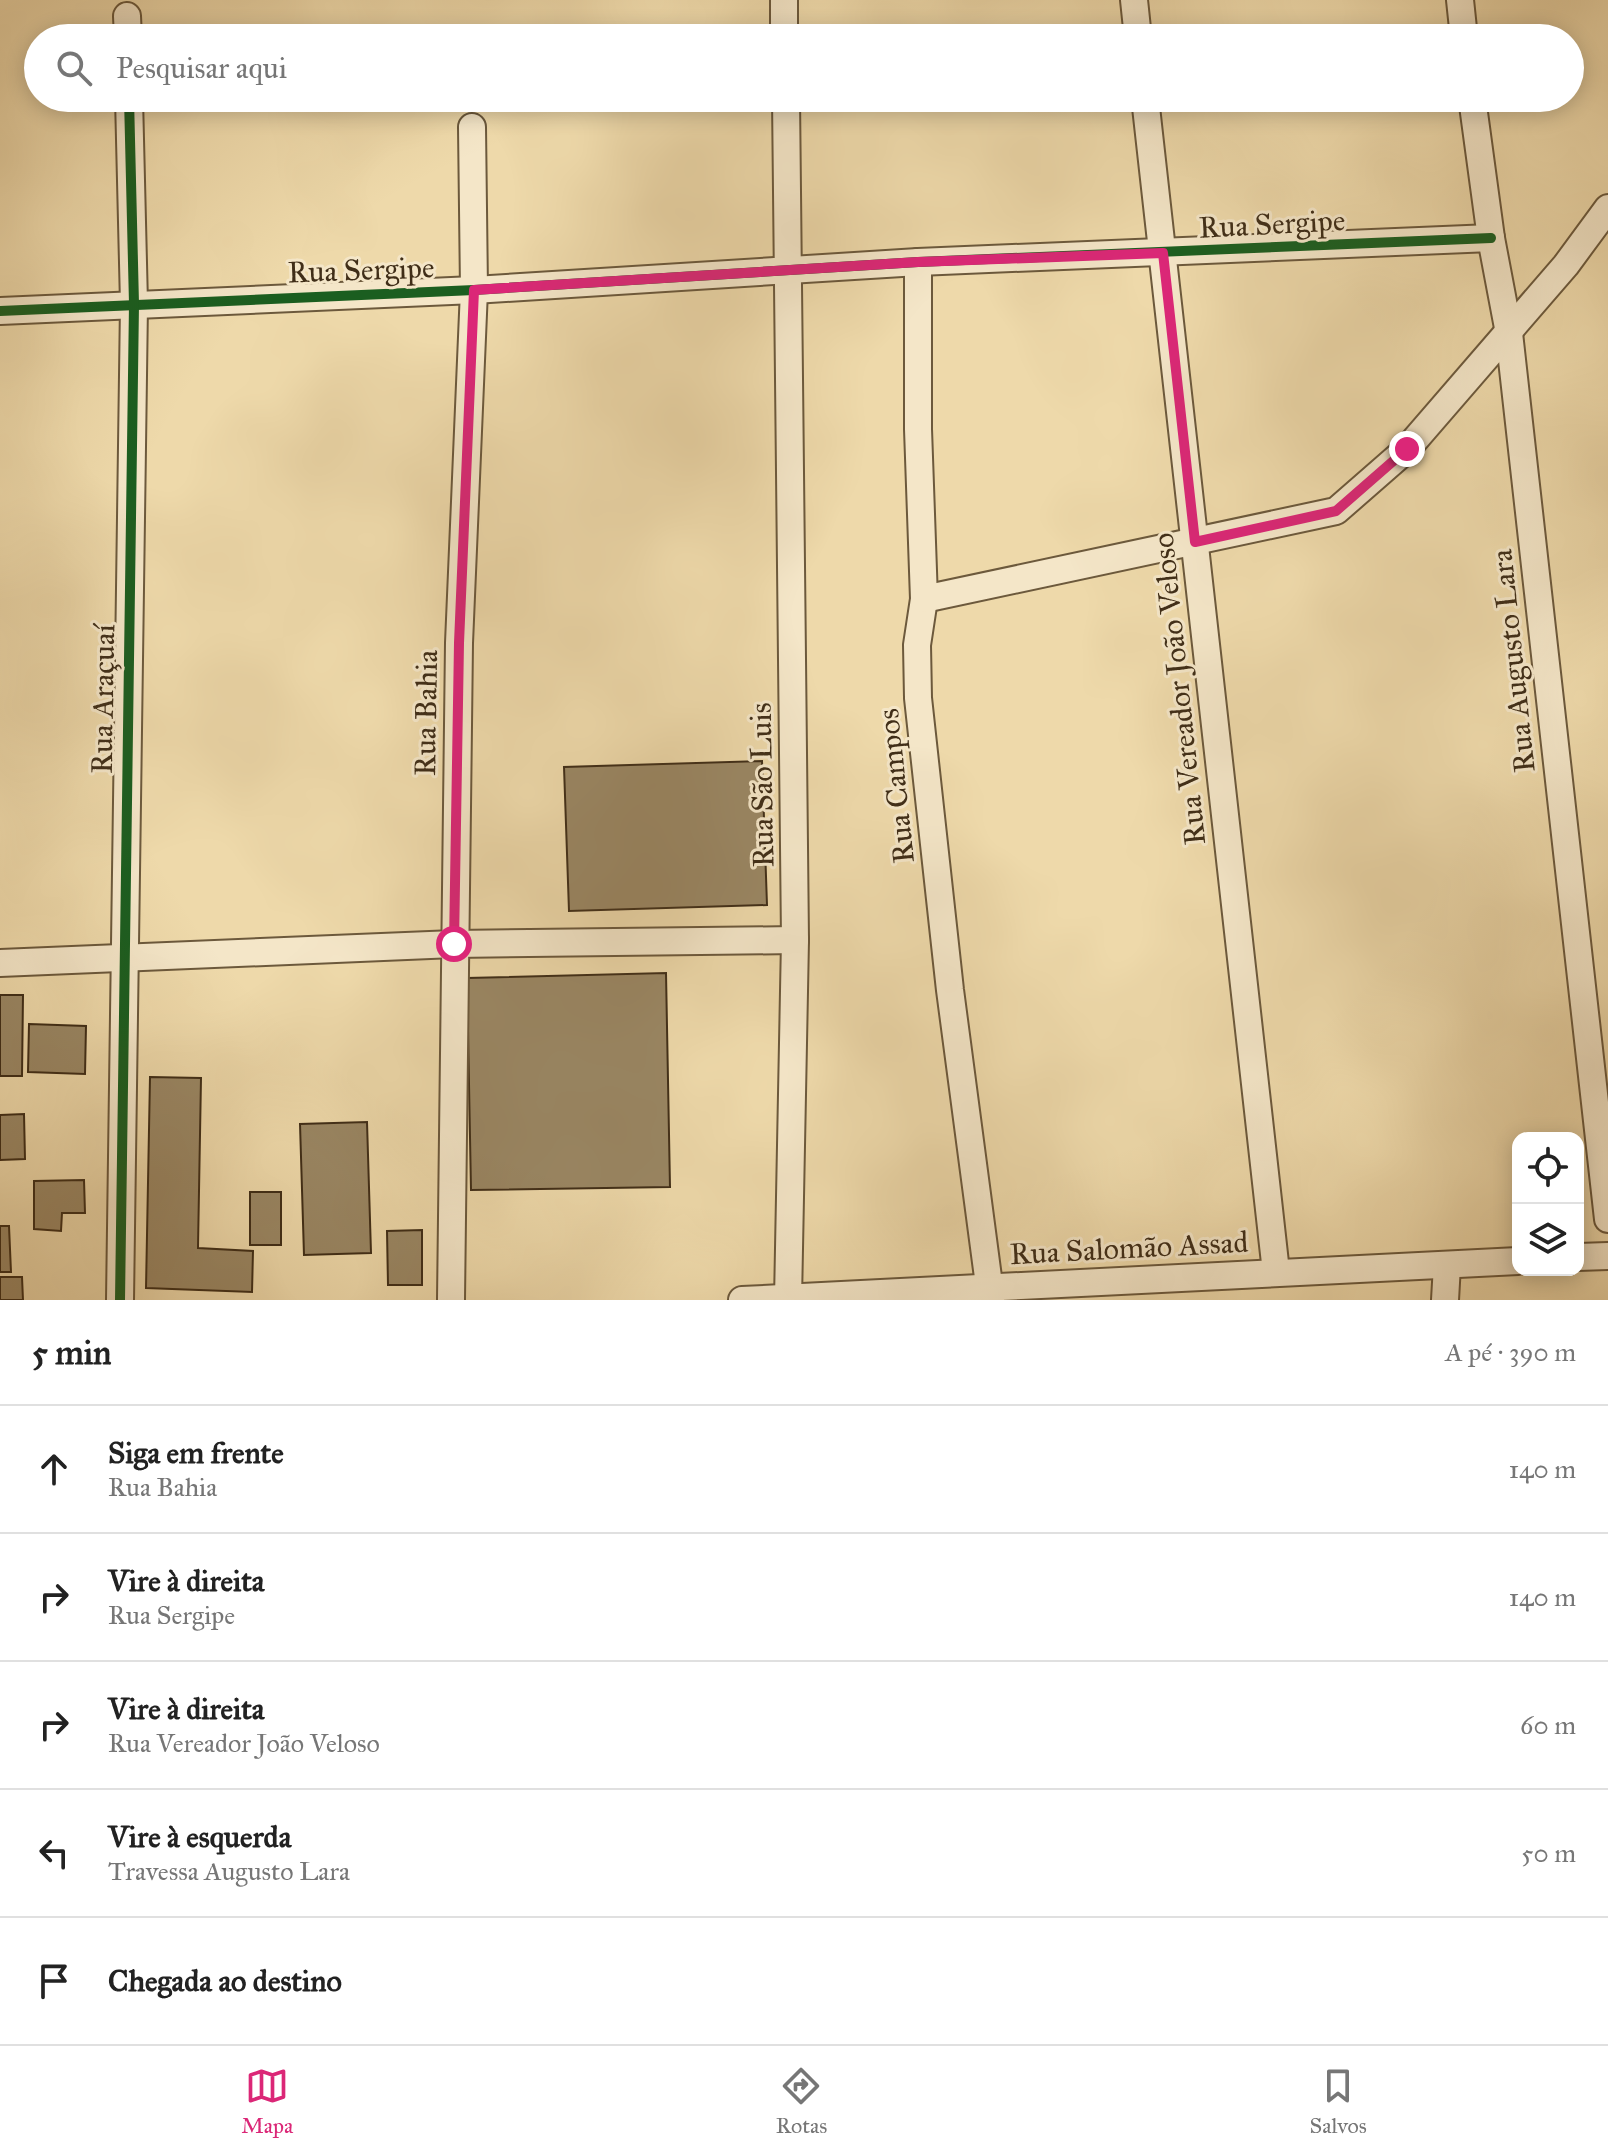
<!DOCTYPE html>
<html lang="pt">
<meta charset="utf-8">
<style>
:root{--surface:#fff;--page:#f6f6f6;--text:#222;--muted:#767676;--line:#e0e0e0;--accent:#db2777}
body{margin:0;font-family:"IM FELL Great Primer",serif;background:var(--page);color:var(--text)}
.controls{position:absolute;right:24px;bottom:24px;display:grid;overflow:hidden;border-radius:16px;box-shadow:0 4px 20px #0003}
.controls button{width:72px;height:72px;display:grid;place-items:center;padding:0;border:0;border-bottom:2px solid var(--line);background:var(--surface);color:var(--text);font:40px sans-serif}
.stop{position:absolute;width:24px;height:24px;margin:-18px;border:6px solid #db2777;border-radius:50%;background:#fff}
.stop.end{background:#db2777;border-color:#fff;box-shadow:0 2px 8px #0008}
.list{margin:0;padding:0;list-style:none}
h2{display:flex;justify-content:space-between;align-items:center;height:104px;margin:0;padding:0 32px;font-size:34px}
h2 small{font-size:26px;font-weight:400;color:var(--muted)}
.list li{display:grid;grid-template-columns:52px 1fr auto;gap:24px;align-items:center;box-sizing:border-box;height:128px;padding:0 32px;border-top:2px solid var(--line)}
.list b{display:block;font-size:30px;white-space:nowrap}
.list p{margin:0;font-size:26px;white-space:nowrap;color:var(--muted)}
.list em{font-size:26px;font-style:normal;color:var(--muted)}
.icon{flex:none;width:44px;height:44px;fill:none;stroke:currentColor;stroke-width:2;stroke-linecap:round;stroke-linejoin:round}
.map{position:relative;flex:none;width:1608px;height:1300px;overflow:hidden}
.search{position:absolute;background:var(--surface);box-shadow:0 4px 20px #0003;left:24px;right:24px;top:24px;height:88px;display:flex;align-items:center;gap:20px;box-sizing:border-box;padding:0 28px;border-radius:44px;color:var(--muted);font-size:30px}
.sheet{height:744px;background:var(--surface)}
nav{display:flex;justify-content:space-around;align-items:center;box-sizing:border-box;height:112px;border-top:2px solid var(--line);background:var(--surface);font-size:22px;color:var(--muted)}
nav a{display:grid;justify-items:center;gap:4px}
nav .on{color:var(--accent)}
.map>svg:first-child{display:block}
.building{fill:#9a8764;stroke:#402e18;stroke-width:2}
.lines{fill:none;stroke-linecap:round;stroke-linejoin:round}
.minor-casing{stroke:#6c593c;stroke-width:30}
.minor{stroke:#f4e6c8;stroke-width:26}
.cycleway-casing{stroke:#f4e6c8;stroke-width:15}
.cycleway{stroke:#1b5e20;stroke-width:10}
.route{stroke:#db2777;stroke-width:10}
.labels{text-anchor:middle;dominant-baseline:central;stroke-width:6;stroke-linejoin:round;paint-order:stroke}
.street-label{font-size:30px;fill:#402e18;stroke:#f4e6c8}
</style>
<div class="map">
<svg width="1608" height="1300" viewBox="0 0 1608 1300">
<rect width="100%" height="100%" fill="#eed9aa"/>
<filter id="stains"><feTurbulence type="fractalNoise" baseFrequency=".0025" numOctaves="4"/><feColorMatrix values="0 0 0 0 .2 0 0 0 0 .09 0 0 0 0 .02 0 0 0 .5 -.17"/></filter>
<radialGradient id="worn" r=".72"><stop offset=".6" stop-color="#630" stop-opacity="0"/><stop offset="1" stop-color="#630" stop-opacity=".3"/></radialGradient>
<g class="building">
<path d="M762,761L767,905L569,911L564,767Z"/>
<path d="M666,973L670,1187L471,1190L467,978Z"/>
<path d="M0,995H23L22,1076H0Z"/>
<path d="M29,1024L86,1026L85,1074L28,1072Z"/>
<path d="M150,1077L201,1078L198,1248L253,1251L252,1292L146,1288Z"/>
<path d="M24,1114L25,1159L0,1160V1115Z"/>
<path d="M367,1122L371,1253L304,1255L300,1124Z"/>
<path d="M84,1180L85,1213H62L61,1231L34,1229V1181Z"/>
<rect x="250" y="1192" width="31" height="53"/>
<path d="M0,1226H9L11,1272H0Z"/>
<path d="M422,1230V1285H388L387,1231Z"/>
<path d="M0,1277H22L23,1300H0Z"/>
</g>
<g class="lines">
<defs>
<g id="minor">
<path d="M784,0V38"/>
<path d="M1134,0L1138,38"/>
<path d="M1460,0L1464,38"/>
<path d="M127,16L128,38"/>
<path d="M786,98L795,940L788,1300"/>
<path d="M1145,98L1276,1272"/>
<path d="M1472,98L1491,238L1509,333L1608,1219"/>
<path d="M918,262V429L924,599L917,645L918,698L950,990L991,1300"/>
<path d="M0,311L474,290L918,262L1491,238"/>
<path d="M924,599L1336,511L1407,449L1566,265L1608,208"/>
<path d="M0,963L454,944L795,940"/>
<path d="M1578,1257L1608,1256"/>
<path d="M120,1300L134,304L129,98"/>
<path d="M451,1300L459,643L474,290L472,127"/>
<path d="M742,1300L1518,1261"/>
<path d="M1445,1300L1447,1265"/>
</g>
</defs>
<use href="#minor" class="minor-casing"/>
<use href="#minor" class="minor"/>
<defs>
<g id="cycleway">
<path d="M0,311L474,290L918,262L1491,238"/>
<path d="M120,1300L134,304L129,98"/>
</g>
</defs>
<use href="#cycleway" class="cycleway-casing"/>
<use href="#cycleway" class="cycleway"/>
</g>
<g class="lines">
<path class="route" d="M454,944L459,643L474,290L918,262L1163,253L1195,542L1336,511L1407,449"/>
</g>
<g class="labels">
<g class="street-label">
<text transform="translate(1272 224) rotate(-3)">Rua Sergipe</text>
<text transform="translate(361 270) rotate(-2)">Rua Sergipe</text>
<text transform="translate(1513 661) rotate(-96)">Rua Augusto Lara</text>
<text transform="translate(1179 689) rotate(-96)">Rua Vereador João Veloso</text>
<text transform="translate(103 699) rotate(-89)">Rua Araçuaí</text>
<text transform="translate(426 713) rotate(-89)">Rua Bahia</text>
<text transform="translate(762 785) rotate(-91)">Rua São Luis</text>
<text transform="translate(896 786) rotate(-96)">Rua Campos</text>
<text transform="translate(1129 1248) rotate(-3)">Rua Salomão Assad</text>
</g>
</g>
<rect width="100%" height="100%" filter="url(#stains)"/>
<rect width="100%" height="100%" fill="url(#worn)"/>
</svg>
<div class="controls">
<button><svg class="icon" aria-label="locate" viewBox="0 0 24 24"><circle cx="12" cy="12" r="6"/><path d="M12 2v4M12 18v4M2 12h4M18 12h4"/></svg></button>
<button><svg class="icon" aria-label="layers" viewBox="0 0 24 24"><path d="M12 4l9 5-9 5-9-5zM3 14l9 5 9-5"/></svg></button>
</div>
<div class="stop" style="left:454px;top:944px"></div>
<div class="stop end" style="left:1407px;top:449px"></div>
<div class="search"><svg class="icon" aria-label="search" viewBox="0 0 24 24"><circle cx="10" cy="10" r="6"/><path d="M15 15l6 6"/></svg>Pesquisar aqui</div>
</div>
<section class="sheet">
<h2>5 min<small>A pé · 390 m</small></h2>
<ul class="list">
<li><svg class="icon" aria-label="ahead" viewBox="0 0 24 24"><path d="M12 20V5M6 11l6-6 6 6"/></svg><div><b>Siga em frente</b><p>Rua Bahia</p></div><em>140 m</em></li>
<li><svg class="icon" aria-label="right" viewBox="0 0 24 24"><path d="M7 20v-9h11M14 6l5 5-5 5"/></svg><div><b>Vire à direita</b><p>Rua Sergipe</p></div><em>140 m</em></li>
<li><svg class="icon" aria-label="right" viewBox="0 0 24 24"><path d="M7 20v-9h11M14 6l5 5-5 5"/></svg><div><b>Vire à direita</b><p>Rua Vereador João Veloso</p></div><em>60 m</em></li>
<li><svg class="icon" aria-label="left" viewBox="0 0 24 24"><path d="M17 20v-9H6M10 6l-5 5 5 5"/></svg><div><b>Vire à esquerda</b><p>Travessa Augusto Lara</p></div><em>50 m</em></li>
<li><svg class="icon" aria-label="arrive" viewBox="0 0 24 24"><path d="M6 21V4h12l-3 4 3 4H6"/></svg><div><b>Chegada ao destino</b></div></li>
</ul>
</section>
<nav>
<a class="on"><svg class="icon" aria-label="map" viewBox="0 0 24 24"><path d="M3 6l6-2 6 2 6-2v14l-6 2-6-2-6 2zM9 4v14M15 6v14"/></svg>Mapa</a>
<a><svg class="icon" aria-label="directions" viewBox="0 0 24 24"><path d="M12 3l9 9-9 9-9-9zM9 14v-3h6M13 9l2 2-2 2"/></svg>Rotas</a>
<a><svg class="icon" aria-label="saved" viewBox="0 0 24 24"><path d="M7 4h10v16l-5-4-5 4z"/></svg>Salvos</a>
</nav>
